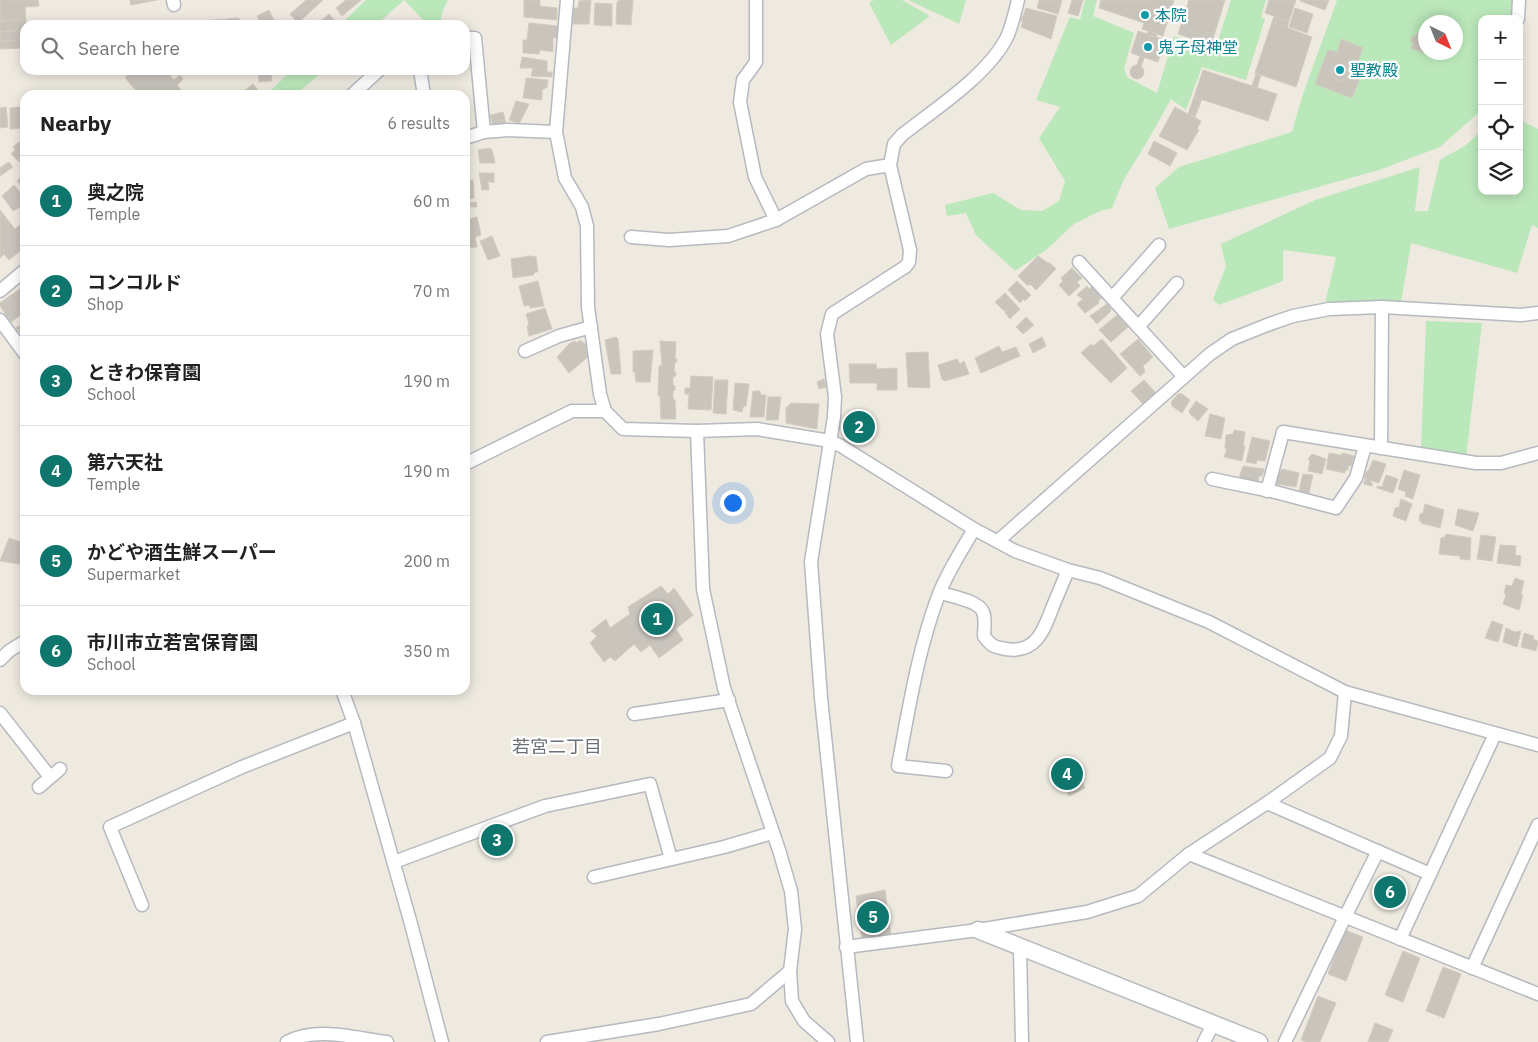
<!DOCTYPE html>
<meta charset="utf-8">
<style>
:root{--surface:#fff;--page:#f2f2f2;--text:#222;--muted:#767676;--line:#e0e0e0;--accent:#0f766e}
body{margin:0;font-family:"IBM Plex Sans","Noto Sans JP",sans-serif;background:var(--page);color:var(--text)}
.controls{position:absolute;right:15px;top:15px;display:grid;overflow:hidden;border-radius:10px;box-shadow:0 2px 12px #0003}
.controls button{width:45px;height:45px;display:grid;place-items:center;padding:0;border:0;border-bottom:1px solid var(--line);background:var(--surface);color:var(--text);font:25px sans-serif}
.compass{position:absolute;left:1418px;top:15px;width:45px;height:45px;border-radius:50%;background:var(--surface);box-shadow:0 2px 12px #0003;rotate:137deg}
.you{position:absolute;left:732px;top:502px;width:18px;height:18px;margin:-12px;border:4px solid #fff;border-radius:50%;background:#1a73e8;box-shadow:0 0 0 8px #1a73e833}
.badge{display:grid;place-items:center;width:32px;height:32px;border-radius:50%;background:var(--accent);color:#fff;font-size:16px;font-weight:700}
.pin{position:absolute;translate:-50% -50%;border:2px solid #fff;box-shadow:0 1px 5px #0006}
.list{margin:0;padding:0;list-style:none}
h2{display:flex;justify-content:space-between;align-items:center;height:65px;margin:0;padding:0 20px;font-size:21px}
h2 small{font-size:16px;font-weight:400;color:var(--muted)}
.list li{display:grid;grid-template-columns:32px 1fr auto;gap:15px;align-items:center;box-sizing:border-box;height:90px;padding:0 20px;border-top:1px solid var(--line)}
.list b{display:block;font-size:19px;white-space:nowrap}
.list p{margin:0;font-size:16px;white-space:nowrap;color:var(--muted)}
.list em{font-size:16px;font-style:normal;color:var(--muted)}
.icon{flex:none;width:28px;height:28px;fill:none;stroke:currentColor;stroke-width:2;stroke-linecap:round;stroke-linejoin:round}
.map{position:relative;flex:none;width:1538px;height:1042px;overflow:hidden}
.search{position:absolute;background:var(--surface);box-shadow:0 2px 12px #0003;left:20px;top:20px;width:450px;height:55px;display:flex;align-items:center;gap:12px;box-sizing:border-box;padding:0 18px;border-radius:15px;color:var(--muted);font-size:19px}
.panel{position:absolute;background:var(--surface);box-shadow:0 2px 12px #0003;left:20px;top:90px;width:450px;height:605px;border-radius:15px}
.map>svg:first-child{display:block}
.green{fill:#bbe8ba;fill-rule:evenodd}
.building{fill:#c9c5bd;stroke:#d3ccbe}
.lines{fill:none;stroke-linecap:round;stroke-linejoin:round}
.minor-casing{stroke:#b6b9bf;stroke-width:15}
.tertiary-casing{stroke:#b6b9bf;stroke-width:19}
.minor{stroke:#fff;stroke-width:12}
.tertiary{stroke:#fff;stroke-width:16}
.culture-dot{fill:#0f9aa8;stroke:#fff;stroke-width:2}
.labels{text-anchor:middle;dominant-baseline:central;stroke-width:4.5;stroke-linejoin:round;paint-order:stroke}
.culture-label{font-size:16px;fill:#0d838f;stroke:#fff;text-anchor:start}
.neighbourhood-label{font-size:18px;fill:#6a7075;stroke:#fff}
</style>
<div class="map">
<svg width="1538" height="1042" viewBox="0 0 1538 1042">
<rect width="100%" height="100%" fill="#eeeae0"/>
<g class="green">
<path d="M366,0H448L443,10L440,23L428,25L404,0L376,25H340Z"/>
<path d="M874,0H902L930,16L891,45L869,3Z"/>
<path d="M908,0H966L959,24Z"/>
<path d="M1085,0H1097L1093,16L1134,33L1124,69L1127,77L1157,93L1174,36L1215,50L1231,0H1266L1261,17L1265,19L1246,80L1202,67L1186,110L1171,99L1147,142L1124,179L1112,208L1100,211L1074,224L1046,250L1015,271L976,235L966,213L947,216L945,205L993,193L1021,210L1042,211L1059,201L1065,181L1039,138L1060,107L1036,100L1070,17L1080,20Z"/>
<path d="M1337,0H1514L1513,19H1482V104L1477,114L1440,147L1379,170L1169,229L1155,188L1179,167L1292,132L1302,97ZM1426,22H1456V52H1426Z"/>
<path d="M292,70H324L296,95H266Z"/>
<path d="M1519,120L1538,129V228L1532,225L1517,273L1411,243L1401,303L1325,304L1336,257L1283,250V281L1219,305L1213,299L1226,267L1221,244L1315,200L1420,167L1415,211H1428L1440,160L1466,145L1482,130V191H1519Z"/>
<path d="M1426,321L1482,323L1466,457L1421,449Z"/>
</g>
<g class="building">
<path d="M0,0H38L39,6L25,7L26,20L0,21Z"/>
<path d="M130,0H157L131,5Z"/>
<path d="M306,0H323L298,23L290,14Z"/>
<path d="M346,0H361L342,16L336,8Z"/>
<path d="M524,0H540V6L557,8V20L524,17Z"/>
<path d="M591,0L589,24H573V8H578L579,1Z"/>
<path d="M619,0H633L631,25L616,24L617,2Z"/>
<path d="M1039,0H1062L1058,14L1037,8Z"/>
<path d="M1072,0H1083L1078,16L1068,13Z"/>
<path d="M1101,0H1174L1163,36L1142,29L1144,23L1099,8Z"/>
<path d="M1189,0H1225L1211,45L1178,34Z"/>
<path d="M1269,0H1296L1289,21L1265,13Z"/>
<path d="M1300,0H1329L1325,10L1300,1Z"/>
<path d="M595,3L612,4V26L594,25Z"/>
<path d="M1026,8L1057,16L1051,39L1021,27L1023,21H1021Z"/>
<path d="M1295,8L1313,14L1307,33L1289,27Z"/>
<path d="M269,10L276,25H262L257,16Z"/>
<path d="M329,14L336,22L333,25H316Z"/>
<path d="M1274,16L1289,21L1287,28L1272,22Z"/>
<path d="M238,18L241,21V25H228L227,19Z"/>
<path d="M227,19L228,25H215V20Z"/>
<path d="M26,20L25,30L0,32V21Z"/>
<path d="M215,20V25H149Z"/>
<path d="M1272,22L1312,37L1296,87L1255,73Z"/>
<path d="M529,23L558,26V37L553,38V52L540,50L539,54L523,53V40H527Z"/>
<path d="M25,30V40L0,41V32Z"/>
<path d="M1138,31L1165,40L1158,62L1131,53Z"/>
<path d="M1148,31L1157,34L1156,37L1147,34Z"/>
<path d="M1417,33L1426,36V52H1432L1431,56L1411,48L1413,42L1410,41L1413,36L1415,37Z"/>
<path d="M1341,39L1363,48L1358,61L1366,63L1352,98L1315,84L1328,50L1337,52Z"/>
<path d="M25,40V48L0,49V41Z"/>
<path d="M1140,56L1144,58L1141,67L1137,65Z"/>
<path d="M522,57L547,61V72H552V77L531,76L533,68H520Z"/>
<path d="M1342,59L1346,61L1345,65L1348,68L1349,74L1346,79L1340,81L1335,80L1331,72L1333,66L1340,63Z"/>
<circle cx="1137" cy="72" r="7"/>
<path d="M134,70H165L174,80L180,75L183,79L177,85L184,94L140,95L126,79V76Z"/>
<path d="M258,70H271L272,81L259,82Z"/>
<path d="M1203,70L1277,94L1268,121L1194,97Z"/>
<path d="M1256,74L1261,75L1257,88L1252,86Z"/>
<path d="M526,78L548,80L547,87L542,90V100L523,98Z"/>
<path d="M253,84L261,94L260,95H239Z"/>
<path d="M1194,97L1202,99L1195,117L1188,114Z"/>
<path d="M516,101L529,104L519,124L509,120Z"/>
<path d="M6,107L8,127L0,128V108Z"/>
<path d="M21,107V112H25V128L10,129V108Z"/>
<path d="M1175,107L1201,121L1197,129L1199,130L1187,150L1159,136Z"/>
<path d="M503,112L506,123L493,126L490,115Z"/>
<path d="M20,141L25,147V159L19,162L11,154L15,150L13,147Z"/>
<path d="M1154,141L1177,153L1170,166L1148,154Z"/>
<path d="M490,148L492,150L495,163H480L478,150Z"/>
<path d="M9,162L13,167L0,176V168Z"/>
<path d="M479,173H494V183L488,181L489,190H482Z"/>
<path d="M25,174V191L17,181Z"/>
<path d="M465,180H473L474,198L465,200L467,210H465Z"/>
<path d="M14,185L25,198L23,201L25,204L13,211L2,196Z"/>
<path d="M476,202L477,207H471L470,203Z"/>
<path d="M0,210L15,229L25,221V247L9,260L4,254L0,258Z"/>
<path d="M477,217L481,235L475,237L477,247L470,248L465,233V220Z"/>
<path d="M492,236L500,256L488,260L480,241Z"/>
<path d="M530,256L536,257L538,272H535L533,275L513,278L511,259Z"/>
<path d="M1038,256L1048,263H1050L1056,269L1036,290L1030,284L1028,286L1018,276Z"/>
<path d="M1072,268L1082,278L1077,282L1080,286L1069,296L1059,285L1063,281L1061,278Z"/>
<path d="M538,281L544,306L530,308L529,305L524,306L519,286Z"/>
<path d="M1017,281L1031,295L1025,301L1023,299L1020,303L1008,290Z"/>
<path d="M1093,285L1104,296L1098,301L1099,303L1085,313L1077,304L1083,299L1077,295L1087,286L1089,289Z"/>
<path d="M21,288L25,293V312L11,322L0,306V303Z"/>
<path d="M1005,293L1020,309L1010,319L1005,313L1006,310L1004,311L995,302Z"/>
<path d="M1107,304L1111,309L1110,312L1097,324L1090,316Z"/>
<path d="M545,308L552,329L529,336L527,326L529,324L526,314Z"/>
<path d="M1117,315L1128,327L1111,342L1099,330Z"/>
<path d="M1026,317L1034,325L1023,334L1016,327Z"/>
<path d="M25,321V339L16,328Z"/>
<path d="M616,337L618,339L621,374H611L605,340Z"/>
<path d="M1042,337L1046,346L1033,353L1029,344Z"/>
<path d="M1102,339L1127,368L1111,383L1081,353L1091,344L1093,346Z"/>
<path d="M1138,339L1153,357L1143,366L1145,372L1140,376L1120,354Z"/>
<path d="M580,340L589,347L585,350L590,355L569,373L557,357L569,344L574,341L577,343Z"/>
<path d="M660,341L676,342L675,358L677,359V362H675L674,372H676L675,377H673V385L675,386V390L673,391V399L675,400L676,419H661L660,396H658L659,366L662,365Z"/>
<path d="M999,346L1002,352L1016,347L1020,356L981,373L975,358Z"/>
<path d="M653,350L650,382H636L635,372H633V351Z"/>
<path d="M928,352L930,388L908,387L906,353Z"/>
<path d="M957,359L960,364L964,361L969,374L945,381L942,379L938,365Z"/>
<path d="M849,364H876L877,369L897,368V390H877V383H850Z"/>
<path d="M691,376L713,377L711,410L688,409L689,394H685V388H690Z"/>
<path d="M824,379L826,387L819,389L817,382Z"/>
<path d="M715,380H728L726,414L713,413Z"/>
<path d="M1144,380L1156,393L1144,405L1131,391Z"/>
<path d="M735,383L749,384L746,406L743,407L742,412L733,410Z"/>
<path d="M753,391H760L761,395H766L764,417H750Z"/>
<path d="M1178,394H1182L1190,400L1182,413L1172,406L1171,402Z"/>
<path d="M768,397H781L778,420H766Z"/>
<path d="M1196,401L1208,409L1198,421L1190,414L1189,411Z"/>
<path d="M791,403L819,404L817,429L786,423V408Z"/>
<path d="M1210,414L1225,418L1221,439L1205,436Z"/>
<path d="M1234,430L1245,432L1243,445L1245,446L1242,461L1224,457L1227,449L1225,448L1226,435L1233,434Z"/>
<path d="M1252,437L1270,441L1265,461L1257,460L1256,464L1246,462Z"/>
<path d="M1329,453L1341,455L1343,453L1354,456L1351,466H1348V470H1345V473L1326,469Z"/>
<path d="M1312,454L1326,459L1322,474L1308,471L1310,461L1308,459Z"/>
<path d="M1373,460L1386,464L1379,483L1369,480L1372,483V486L1364,484V481L1367,479H1364L1366,472L1369,470Z"/>
<path d="M1243,466L1264,469L1262,476H1259L1258,482L1239,478Z"/>
<path d="M1282,469L1299,473L1296,487L1277,484L1278,475Z"/>
<path d="M1404,470L1420,475L1413,499L1405,496L1406,492L1398,489Z"/>
<path d="M1303,474L1313,475L1309,493L1299,491Z"/>
<path d="M1386,475L1398,479L1393,493L1377,488V486L1382,487Z"/>
<path d="M1401,499L1412,504L1406,521L1393,516L1395,508L1399,507Z"/>
<path d="M1425,504L1444,510L1440,528L1421,523V521H1419L1420,514L1423,513Z"/>
<path d="M1458,509L1479,513L1473,531L1455,525Z"/>
<path d="M1446,534L1471,538L1470,560L1460,559V556L1439,554L1441,538L1445,537Z"/>
<path d="M1481,535L1496,537L1492,561L1477,559Z"/>
<path d="M9,538L23,543L25,540V565L0,561Z"/>
<path d="M1500,545L1516,546L1515,555L1521,556L1520,566L1497,563Z"/>
<path d="M1515,578L1524,581L1521,594L1523,595L1519,610L1503,604L1506,595L1504,593L1506,585L1512,586Z"/>
<path d="M661,586L668,594L674,588L693,615L676,629L683,640L659,658L650,645L641,652L634,644L615,661L610,657L604,662L590,643L597,636L591,631L606,619L610,628L630,614L628,607Z"/>
<path d="M1492,621L1503,625L1498,642L1485,638Z"/>
<path d="M1506,628L1515,632L1521,631L1517,647L1503,642Z"/>
<path d="M1524,633L1534,636L1533,639L1538,641L1536,651L1521,647Z"/>
<path d="M1073,758L1075,763L1079,762L1084,772L1079,774L1085,788L1069,796L1064,784L1058,785L1053,772L1058,770L1057,764Z"/>
<path d="M885,890L891,935L862,940L856,896Z"/>
<path d="M1345,930L1363,937L1346,981L1328,974Z"/>
<path d="M1403,951L1420,958L1403,1002L1385,995Z"/>
<path d="M1443,967L1461,974L1444,1018L1426,1011Z"/>
<path d="M1318,996L1336,1003L1320,1042H1306L1301,1040Z"/>
<path d="M1375,1023L1393,1030L1388,1042H1368Z"/>
</g>
<g class="lines">
<defs>
<g id="minor">
<path d="M173,0L174,5"/>
<path d="M567,0L556,132L565,178L582,207L587,226L588,307L600,394L605,411L623,429L697,431L757,429L830,441L841,446L974,529L1015,551L1068,570L1100,578L1209,622L1345,692L1538,745"/>
<path d="M756,0V62L743,80L740,102L755,177L776,220"/>
<path d="M1518,19L1519,0"/>
<path d="M465,38H475L484,132"/>
<path d="M420,70L424,95"/>
<path d="M352,95L379,70"/>
<path d="M465,138L484,132L508,130L556,132"/>
<path d="M631,237L669,240L728,236L776,220L866,169L890,165"/>
<path d="M1079,262L1184,377"/>
<path d="M0,291L25,270"/>
<path d="M1112,298L1159,245"/>
<path d="M0,320L25,354"/>
<path d="M1138,327L1177,283"/>
<path d="M525,351L559,336L591,327"/>
<path d="M697,431L703,589L724,688L779,850L791,891L795,929L790,971L792,1001L804,1021L828,1042"/>
<path d="M1381,448L1382,307"/>
<path d="M465,464L572,411H605"/>
<path d="M1212,479L1275,492L1336,508L1356,478L1365,446"/>
<path d="M1267,491L1283,432L1476,463H1501L1538,453"/>
<path d="M998,541L1210,354L1232,339L1267,325L1293,316L1329,309L1382,307L1521,315L1538,313"/>
<path d="M940,593C951,596 979,601 983,612C986,619 984,629 984,636C991,646 994,647 1006,649C1036,654 1044,630 1053,606C1058,594 1063,582 1068,570"/>
<path d="M0,660L9,651L25,641"/>
<path d="M342,690L354,723L411,924L442,1042"/>
<path d="M0,713L50,777"/>
<path d="M634,714L729,700"/>
<path d="M946,771L898,766C909,708 918,649 939,594C948,571 962,550 974,529"/>
<path d="M39,787L60,769"/>
<path d="M1267,803L1430,874"/>
<path d="M1189,854L1538,994"/>
<path d="M394,862L545,806L650,784L671,859"/>
<path d="M594,877L724,847L772,833"/>
<path d="M142,905L110,827L242,767L354,723"/>
<path d="M1400,939L1495,734"/>
<path d="M846,947L978,930L1087,912L1138,896L1189,854L1267,803L1330,758L1341,736L1345,692"/>
<path d="M1020,948L1022,1042"/>
<path d="M1472,968L1538,825"/>
<path d="M287,1042C316,1026 355,1038 387,1042"/>
<path d="M547,1042L659,1024L751,1004L790,971"/>
<path d="M857,1042L821,698L811,562L834,417L835,397L827,334L832,314L905,267L909,262L910,250L890,165L894,144L902,135C935,109 988,75 1007,37C1012,26 1015,12 1018,0"/>
<path d="M1204,1042L1213,1024"/>
<path d="M1285,1042L1345,917L1378,851"/>
</g>
<path id="tertiary" d="M978,930L1259,1042"/>
</defs>
<use href="#minor" class="minor-casing"/>
<use href="#tertiary" class="tertiary-casing"/>
<use href="#minor" class="minor"/>
<use href="#tertiary" class="tertiary"/>
</g>
<g class="culture-dot">
<circle cx="1145" cy="15" r="5"/>
<circle cx="1148" cy="47" r="5"/>
<circle cx="1340" cy="70" r="5"/>
</g>
<g class="labels">
<g class="culture-label">
<text x="1155" y="15">本院</text>
<text x="1158" y="47">鬼子母神堂</text>
<text x="1350" y="70">聖教殿</text>
</g>
<g class="neighbourhood-label">
<text x="557" y="746">若宮二丁目</text>
</g>
</g>
</svg>
<div class="controls">
<button>+</button>
<button>−</button>
<button><svg class="icon" aria-label="locate" viewBox="0 0 24 24"><circle cx="12" cy="12" r="6"/><path d="M12 2v4M12 18v4M2 12h4M18 12h4"/></svg></button>
<button><svg class="icon" aria-label="layers" viewBox="0 0 24 24"><path d="M12 4l9 5-9 5-9-5zM3 14l9 5 9-5"/></svg></button>
</div>
<svg class="compass" viewBox="-18 -18 36 36"><path d="M0-13l5 13h-10z" fill="#e53935"/><path d="M0 13l5-13h-10z" fill="#767676"/></svg>
<div class="you"></div>
<div class="pin badge" style="left:657px;top:619px">1</div>
<div class="pin badge" style="left:859px;top:427px">2</div>
<div class="pin badge" style="left:497px;top:840px">3</div>
<div class="pin badge" style="left:1067px;top:774px">4</div>
<div class="pin badge" style="left:873px;top:917px">5</div>
<div class="pin badge" style="left:1390px;top:892px">6</div>
<div class="search"><svg class="icon" aria-label="search" viewBox="0 0 24 24"><circle cx="10" cy="10" r="6"/><path d="M15 15l6 6"/></svg>Search here</div>
<section class="panel">
<h2>Nearby<small>6 results</small></h2>
<ul class="list">
<li><span class="badge">1</span><div><b>奥之院</b><p>Temple</p></div><em>60 m</em></li>
<li><span class="badge">2</span><div><b>コンコルド</b><p>Shop</p></div><em>70 m</em></li>
<li><span class="badge">3</span><div><b>ときわ保育園</b><p>School</p></div><em>190 m</em></li>
<li><span class="badge">4</span><div><b>第六天社</b><p>Temple</p></div><em>190 m</em></li>
<li><span class="badge">5</span><div><b>かどや酒生鮮スーパー</b><p>Supermarket</p></div><em>200 m</em></li>
<li><span class="badge">6</span><div><b>市川市立若宮保育園</b><p>School</p></div><em>350 m</em></li>
</ul>
</section>
</div>
